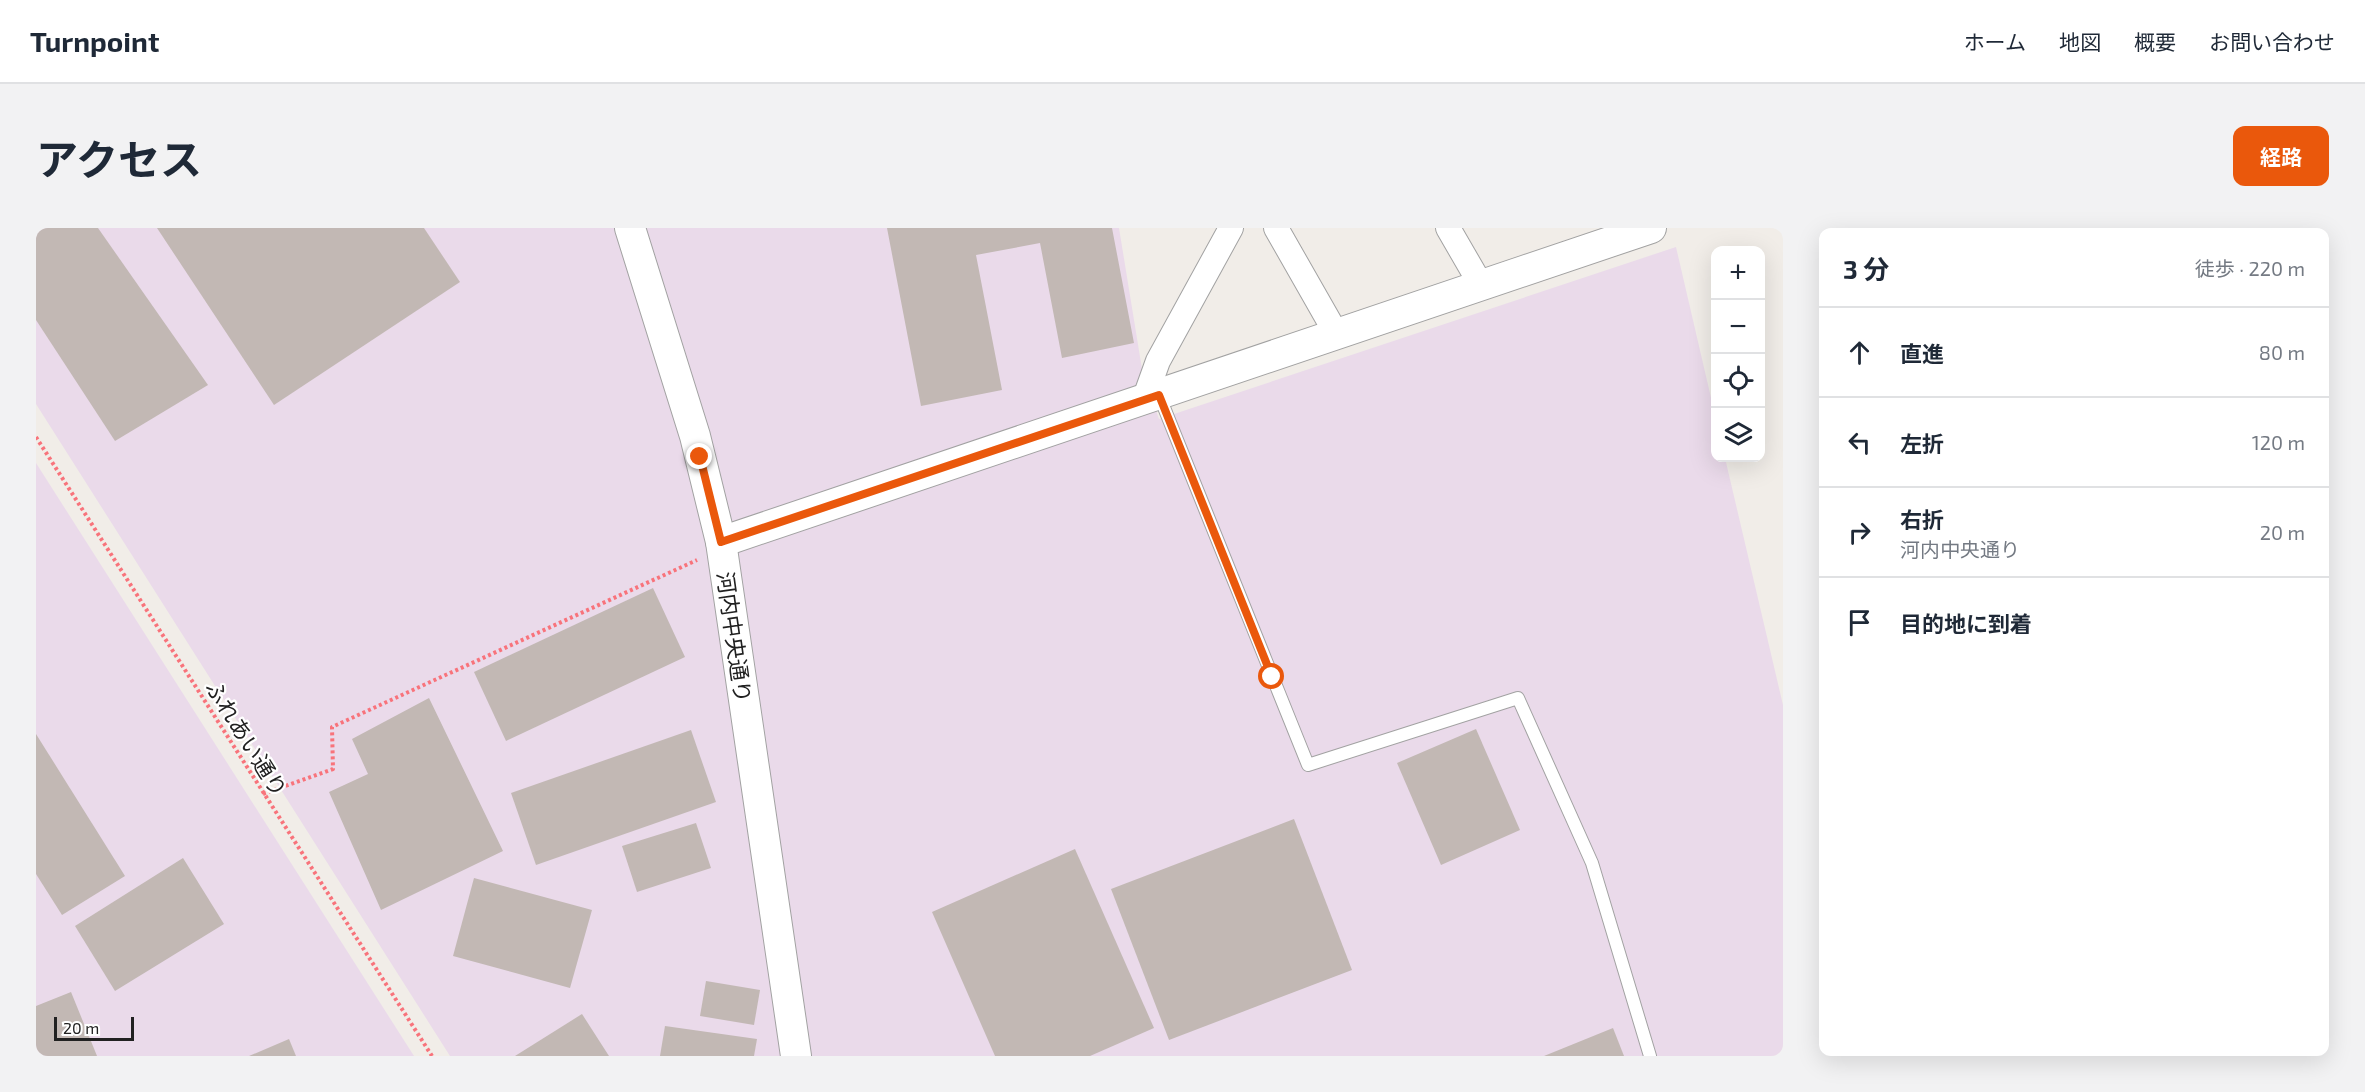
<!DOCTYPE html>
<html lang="ja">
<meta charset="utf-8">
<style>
:root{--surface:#fff;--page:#f2f2f3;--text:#1f2937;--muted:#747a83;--line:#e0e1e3;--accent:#ea580c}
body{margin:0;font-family:"Exo 2","Noto Sans JP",sans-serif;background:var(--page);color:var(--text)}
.controls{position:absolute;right:18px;top:18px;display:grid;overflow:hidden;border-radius:12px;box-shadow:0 6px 24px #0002}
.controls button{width:54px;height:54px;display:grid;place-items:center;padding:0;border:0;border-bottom:2px solid var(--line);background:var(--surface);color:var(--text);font:30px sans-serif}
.scale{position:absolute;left:18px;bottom:15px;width:80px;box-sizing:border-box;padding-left:6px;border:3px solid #212121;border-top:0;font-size:16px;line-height:21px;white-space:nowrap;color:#212121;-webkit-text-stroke:4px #fff;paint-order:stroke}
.stop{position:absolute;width:18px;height:18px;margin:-14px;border:4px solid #ea580c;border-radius:50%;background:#fff}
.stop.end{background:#ea580c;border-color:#fff;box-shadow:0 2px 6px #0008}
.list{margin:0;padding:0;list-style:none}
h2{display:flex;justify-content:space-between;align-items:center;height:78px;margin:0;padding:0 24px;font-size:26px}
h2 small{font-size:20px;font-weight:400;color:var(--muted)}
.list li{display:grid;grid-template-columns:39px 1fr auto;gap:18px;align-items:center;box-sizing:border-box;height:90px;padding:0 24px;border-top:2px solid var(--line)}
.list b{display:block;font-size:22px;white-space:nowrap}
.list p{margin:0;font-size:20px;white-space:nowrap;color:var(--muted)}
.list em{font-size:20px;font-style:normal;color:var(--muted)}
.icon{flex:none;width:33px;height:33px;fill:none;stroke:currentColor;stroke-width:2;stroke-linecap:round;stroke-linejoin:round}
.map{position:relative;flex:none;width:1747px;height:828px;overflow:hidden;border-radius:12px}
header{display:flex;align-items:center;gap:36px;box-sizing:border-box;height:84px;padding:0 30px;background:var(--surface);border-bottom:2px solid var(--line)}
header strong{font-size:28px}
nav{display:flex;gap:33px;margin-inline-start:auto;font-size:21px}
.intro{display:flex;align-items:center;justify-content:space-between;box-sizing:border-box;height:144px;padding:0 36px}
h1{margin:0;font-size:42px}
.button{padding:15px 27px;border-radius:12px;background:var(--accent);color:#fff;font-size:21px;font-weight:700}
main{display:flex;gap:36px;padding:0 36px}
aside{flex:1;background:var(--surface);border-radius:12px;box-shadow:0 6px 24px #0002}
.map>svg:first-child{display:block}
.industrial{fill:#eadaea}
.building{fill:#c2b8b4}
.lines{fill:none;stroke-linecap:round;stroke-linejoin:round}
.service-casing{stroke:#a2a2a2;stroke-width:14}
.minor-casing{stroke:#a2a2a2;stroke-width:26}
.tertiary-casing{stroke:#a2a2a2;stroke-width:32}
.path{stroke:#f8737b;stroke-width:4;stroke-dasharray:3 3;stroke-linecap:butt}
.service{stroke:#fff;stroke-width:12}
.minor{stroke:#fff;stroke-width:24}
.tertiary{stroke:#fff;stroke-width:30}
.route{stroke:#ea580c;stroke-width:8}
.labels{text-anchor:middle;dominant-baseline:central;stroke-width:4.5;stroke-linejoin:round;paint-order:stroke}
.street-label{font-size:22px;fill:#212121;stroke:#fff}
</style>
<header>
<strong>Turnpoint</strong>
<nav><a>ホーム</a><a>地図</a><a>概要</a><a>お問い合わせ</a></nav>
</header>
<div class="intro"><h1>アクセス</h1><a class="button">経路</a></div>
<main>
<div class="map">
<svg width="1747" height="828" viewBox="0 0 1747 828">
<rect width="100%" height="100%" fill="#f1ede8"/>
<g class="industrial">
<path d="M0,0H1083L1106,141L1123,191L1640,19L1679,187L1680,230H1689L1747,477V828H414L0,176Z"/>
<path d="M0,235L378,828H0Z"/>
</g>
<g class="building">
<path d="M0,0H62L172,157L79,213L0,92Z"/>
<path d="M121,0H388L424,54L238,177Z"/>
<path d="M851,0H1076L1098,115L1026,130L1004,15L940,27L966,162L885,178Z"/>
<path d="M617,360L649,429L470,513L438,444Z"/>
<path d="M393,470L467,623L345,682L293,564L332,546L316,511Z"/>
<path d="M1440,501L1484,602L1405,637L1361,535Z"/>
<path d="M655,502L680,574L500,637L475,565Z"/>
<path d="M0,506L89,648L26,687L0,646Z"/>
<path d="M1258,591L1316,742L1133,812L1075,661Z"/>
<path d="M660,595L675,640L601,664L586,618Z"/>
<path d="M1039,621L1118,800L1054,828H959L896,684Z"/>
<path d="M147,630L188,696L79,763L39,698Z"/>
<path d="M438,650L556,682L534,760L417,728Z"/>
<path d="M670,753L724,762L718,797L664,788Z"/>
<path d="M35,764L61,828H0V778Z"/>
<path d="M546,786L573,828H479Z"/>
<path d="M629,798L721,811L718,828H624Z"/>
<path d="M1577,800L1588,828H1508Z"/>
<path d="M253,811L260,828H213Z"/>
</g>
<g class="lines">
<defs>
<path id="service" d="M1123,167L1272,537L1482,470L1556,635L1614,828"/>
<g id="minor">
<path d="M1240,0L1301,107"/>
<path d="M1412,0L1445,57"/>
<path d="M1108,172L1122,133L1195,0"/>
</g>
<g id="tertiary">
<path d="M594,0L659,208L685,314L760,828"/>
<path d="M685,314L1615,0"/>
</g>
</defs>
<use href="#service" class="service-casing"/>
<use href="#minor" class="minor-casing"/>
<use href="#tertiary" class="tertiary-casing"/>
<g class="path">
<path d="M0,209L396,828"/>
<path d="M227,566L297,541L296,499L661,332"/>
</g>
<use href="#service" class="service"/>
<use href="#minor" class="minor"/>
<use href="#tertiary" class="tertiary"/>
</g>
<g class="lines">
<path class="route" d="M664,229L685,314L1123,167L1236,449"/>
</g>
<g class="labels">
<g class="street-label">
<text transform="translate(699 409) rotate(82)">河内中央通り</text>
<text transform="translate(211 510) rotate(58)">ふれあい通り</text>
</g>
</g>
</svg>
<div class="controls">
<button>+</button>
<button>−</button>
<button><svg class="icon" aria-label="locate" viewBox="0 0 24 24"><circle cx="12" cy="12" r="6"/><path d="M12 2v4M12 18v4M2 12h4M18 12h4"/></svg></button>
<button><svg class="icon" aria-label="layers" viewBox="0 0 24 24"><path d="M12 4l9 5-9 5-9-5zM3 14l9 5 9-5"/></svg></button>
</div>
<div class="scale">20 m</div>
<div class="stop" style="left:1236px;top:449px"></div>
<div class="stop end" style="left:664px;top:229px"></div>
</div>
<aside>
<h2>3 分<small>徒歩 · 220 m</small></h2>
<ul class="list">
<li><svg class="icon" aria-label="ahead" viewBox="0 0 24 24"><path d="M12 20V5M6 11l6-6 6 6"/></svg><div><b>直進</b></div><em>80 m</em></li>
<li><svg class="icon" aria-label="left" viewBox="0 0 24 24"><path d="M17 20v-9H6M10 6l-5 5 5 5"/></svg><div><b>左折</b></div><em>120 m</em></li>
<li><svg class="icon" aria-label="right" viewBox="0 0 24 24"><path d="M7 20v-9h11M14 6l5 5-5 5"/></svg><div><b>右折</b><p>河内中央通り</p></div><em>20 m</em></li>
<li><svg class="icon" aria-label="arrive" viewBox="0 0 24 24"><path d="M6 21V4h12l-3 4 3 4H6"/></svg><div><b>目的地に到着</b></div></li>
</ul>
</aside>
</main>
